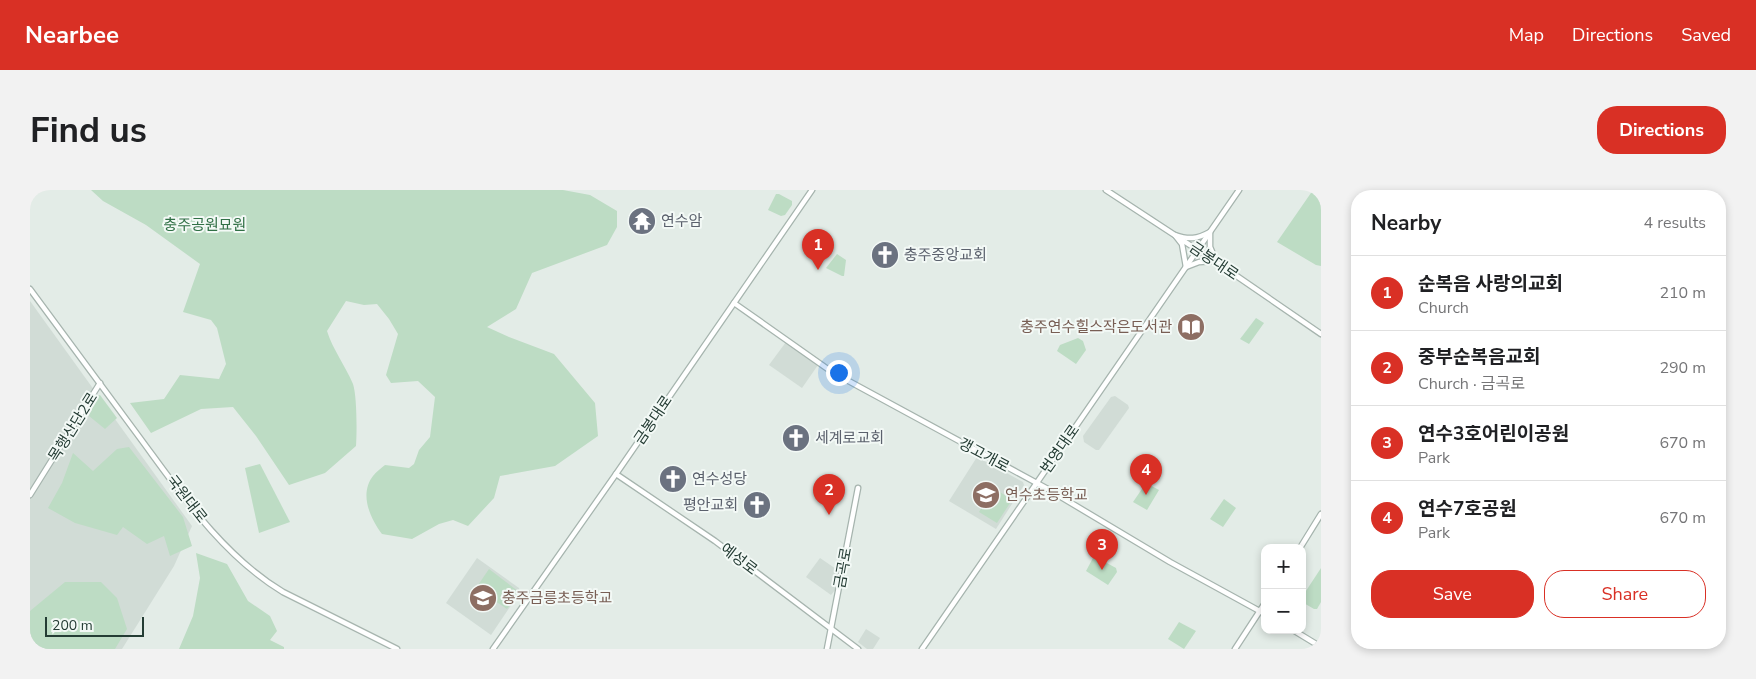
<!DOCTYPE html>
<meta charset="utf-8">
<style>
:root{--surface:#fff;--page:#f2f2f2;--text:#202124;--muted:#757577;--line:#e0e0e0;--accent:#d93025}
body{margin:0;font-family:"Nunito Sans","Noto Sans KR",sans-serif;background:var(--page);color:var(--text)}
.controls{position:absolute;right:15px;bottom:15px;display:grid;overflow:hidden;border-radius:10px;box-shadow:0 2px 8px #0003}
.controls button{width:45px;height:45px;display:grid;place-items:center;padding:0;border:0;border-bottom:1px solid var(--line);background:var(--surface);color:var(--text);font:25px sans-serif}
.scale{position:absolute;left:15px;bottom:12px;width:99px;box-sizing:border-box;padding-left:5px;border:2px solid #243c34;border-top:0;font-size:14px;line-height:18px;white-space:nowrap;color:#243c34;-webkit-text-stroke:4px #f3f9f6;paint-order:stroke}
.you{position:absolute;left:808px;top:182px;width:18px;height:18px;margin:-12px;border:4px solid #fff;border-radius:50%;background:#1a73e8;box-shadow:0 0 0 8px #1a73e833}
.badge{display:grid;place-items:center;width:32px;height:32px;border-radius:50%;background:var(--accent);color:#fff;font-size:16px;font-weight:700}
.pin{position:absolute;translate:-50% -41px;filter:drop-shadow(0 1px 2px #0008)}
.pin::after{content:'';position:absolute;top:26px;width:18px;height:15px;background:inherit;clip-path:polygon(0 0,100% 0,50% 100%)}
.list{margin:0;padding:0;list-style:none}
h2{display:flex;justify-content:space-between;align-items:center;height:65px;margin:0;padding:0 20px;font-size:21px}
h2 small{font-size:16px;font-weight:400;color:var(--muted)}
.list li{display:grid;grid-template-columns:32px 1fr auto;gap:15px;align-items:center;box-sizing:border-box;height:75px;padding:0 20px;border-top:1px solid var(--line)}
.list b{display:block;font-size:19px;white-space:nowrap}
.list p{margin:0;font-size:16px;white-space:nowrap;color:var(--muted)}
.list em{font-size:16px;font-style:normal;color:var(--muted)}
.actions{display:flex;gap:10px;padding:15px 20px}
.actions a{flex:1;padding:11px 0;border:1px solid var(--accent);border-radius:20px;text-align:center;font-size:18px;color:var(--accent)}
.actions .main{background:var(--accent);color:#fff}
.map{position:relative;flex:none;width:1291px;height:459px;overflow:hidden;border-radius:20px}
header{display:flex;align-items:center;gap:30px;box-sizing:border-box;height:70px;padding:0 25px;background:var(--accent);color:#fff}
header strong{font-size:24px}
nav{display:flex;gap:28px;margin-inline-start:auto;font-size:18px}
.intro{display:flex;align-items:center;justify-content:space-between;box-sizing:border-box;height:120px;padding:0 30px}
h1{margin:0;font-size:35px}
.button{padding:12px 22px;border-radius:20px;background:var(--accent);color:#fff;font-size:18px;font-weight:700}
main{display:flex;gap:30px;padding:0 30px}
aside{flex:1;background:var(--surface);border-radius:20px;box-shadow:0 2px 8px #0003}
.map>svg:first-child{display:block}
.built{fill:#d1dcd6}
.green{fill:#bddcc4}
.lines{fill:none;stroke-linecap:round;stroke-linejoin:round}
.minor-casing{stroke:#a6b4ae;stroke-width:7}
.minor{stroke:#fff;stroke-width:4.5}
.labels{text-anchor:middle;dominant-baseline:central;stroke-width:4;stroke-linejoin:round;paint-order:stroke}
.worship-label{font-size:15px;fill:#5b616d;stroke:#f3f9f6;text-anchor:start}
.park-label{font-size:15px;fill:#317046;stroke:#f3f9f6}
.street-label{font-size:15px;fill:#243c34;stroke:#f3f9f6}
.education-label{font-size:15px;fill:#785e54;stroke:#f3f9f6;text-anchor:start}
</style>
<header>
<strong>Nearbee</strong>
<nav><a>Map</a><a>Directions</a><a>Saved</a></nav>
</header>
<div class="intro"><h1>Find us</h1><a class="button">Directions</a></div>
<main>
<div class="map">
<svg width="1291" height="459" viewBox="0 0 1291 459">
<rect width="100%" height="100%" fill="#e3ece7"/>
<g class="built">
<path d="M0,111L162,336L144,376L92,459H0Z"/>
<path d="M756,152L788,175L772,198L739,175Z"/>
<path d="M1085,206L1098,215L1099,218L1069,260H1066L1054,252L1053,246L1081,207Z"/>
<path d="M947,267L993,292L994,295L966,339L919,311Z"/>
<path d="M447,368L489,398L490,402L461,445L416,413Z"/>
<path d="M790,368L809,381L805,400L801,405L776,387Z"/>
<path d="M836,439L850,448L843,459H837L828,452Z"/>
</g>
<g class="green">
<path d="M61,0H533L560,5L587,21V37L577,55L502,83L486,119L457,137L479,147L524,164L565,213L568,246L525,276L470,286L464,308L438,336L423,330L409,334L382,349L352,344C340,328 329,304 343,286C346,282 351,278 355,275L379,278L384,274L389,260L400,247L405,207L388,191L361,193L356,185L368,144L359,129L347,114L334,115L316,111L297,141C303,160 315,175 323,194C327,206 327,242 326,256L295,283L259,295L226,246L203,217L171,219L121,243L100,213L134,209L150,185L189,189L196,174L187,138L181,130L153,122L170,74L116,35L73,11Z"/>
<path d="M1283,0L1289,7L1291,6V76L1286,75L1247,52Z"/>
<path d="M746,4H749L762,11V15L755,25L751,26L738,20Z"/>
<path d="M807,64L816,70L814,86H812L796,78Z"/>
<path d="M1226,128L1234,133L1219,154L1210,149Z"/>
<path d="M1048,148L1053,151L1056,160L1046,174L1027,161L1030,155Z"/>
<path d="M70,205L87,228L75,239L59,226L65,207Z"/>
<path d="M99,257L153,327L162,356L140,366L134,346L117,354L93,337L87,345L45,333L18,318L32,293L43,263L63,281L87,259Z"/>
<path d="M230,274L260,332L229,343L215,278Z"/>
<path d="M1116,293L1129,300L1117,320L1103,312Z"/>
<path d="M964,298L982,310L967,333L949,322Z"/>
<path d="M1194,309L1206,318L1193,337L1180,329Z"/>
<path d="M166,363L197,374L218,411L240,426L247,441L240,450L254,457V459H149L163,426L170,388Z"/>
<path d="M1064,366L1086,378L1087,382L1078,395L1056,381Z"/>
<path d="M1291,378V412L1287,419H1284L1272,412V407Z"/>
<path d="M459,379L489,402L477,419L446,398Z"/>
<path d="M35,392H71L87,408L97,439L85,459H0V421Z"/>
<path d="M1149,432L1166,441L1154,459L1138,449Z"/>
</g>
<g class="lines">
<defs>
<g id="minor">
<path d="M1076,0L1195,78L1291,144"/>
<path d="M1180,42V57L1186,71L1169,72L1156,77L1152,54L1145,45C1159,50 1167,49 1180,42Z"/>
<path d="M0,99C37,149 74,199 110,248C152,305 192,365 253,402L367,459"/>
<path d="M704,113L802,182L1016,298L1140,372L1235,424"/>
<path d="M586,284L685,351L828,459"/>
<path d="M0,305L70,193"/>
<path d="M1270,358L1291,324"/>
<path d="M1263,440L1291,457"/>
<path d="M463,459L586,284L782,0"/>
<path d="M797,459L828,298"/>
<path d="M892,459L1209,0"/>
<path d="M1205,459L1235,413"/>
</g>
</defs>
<use href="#minor" class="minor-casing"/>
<use href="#minor" class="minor"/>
</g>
<defs>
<symbol id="temple-disc" viewBox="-11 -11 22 22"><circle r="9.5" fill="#6b7280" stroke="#f3f9f6"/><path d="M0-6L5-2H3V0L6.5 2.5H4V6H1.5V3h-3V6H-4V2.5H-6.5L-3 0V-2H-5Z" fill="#fff"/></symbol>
<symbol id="church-disc" viewBox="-11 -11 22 22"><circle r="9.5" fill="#6b7280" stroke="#f3f9f6"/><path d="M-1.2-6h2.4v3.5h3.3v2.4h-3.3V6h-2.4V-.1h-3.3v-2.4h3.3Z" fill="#fff"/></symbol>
<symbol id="library-disc" viewBox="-11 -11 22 22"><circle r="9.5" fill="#8d6e63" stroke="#f3f9f6"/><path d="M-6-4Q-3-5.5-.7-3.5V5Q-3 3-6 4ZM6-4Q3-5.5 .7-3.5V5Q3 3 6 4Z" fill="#fff"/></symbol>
<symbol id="school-disc" viewBox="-11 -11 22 22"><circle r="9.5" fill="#8d6e63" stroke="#f3f9f6"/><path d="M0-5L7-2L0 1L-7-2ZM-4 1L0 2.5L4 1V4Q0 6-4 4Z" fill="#fff"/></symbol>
</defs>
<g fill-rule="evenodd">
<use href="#temple-disc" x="596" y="15" width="32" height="32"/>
<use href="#church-disc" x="839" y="49" width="32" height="32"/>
<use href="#library-disc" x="1145" y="121" width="32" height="32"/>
<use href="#church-disc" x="750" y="232" width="32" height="32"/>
<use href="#church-disc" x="627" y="273" width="32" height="32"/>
<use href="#school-disc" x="940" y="289" width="32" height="32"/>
<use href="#church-disc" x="711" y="299" width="32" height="32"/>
<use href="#school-disc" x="437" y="392" width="32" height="32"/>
</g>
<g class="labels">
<g class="worship-label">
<text x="631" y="31">연수암</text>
<text x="874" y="65">충주중앙교회</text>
<text x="785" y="248">세계로교회</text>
<text x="662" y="289">연수성당</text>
<text x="708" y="315" text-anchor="end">평안교회</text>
</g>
<g class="park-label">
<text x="175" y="35">충주공원묘원</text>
</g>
<g class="street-label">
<text transform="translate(1184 71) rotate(34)">금봉대로</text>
<text transform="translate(623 230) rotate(-56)">금봉대로</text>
<text transform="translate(43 237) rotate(-58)">목행산단2로</text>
<text transform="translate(1030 259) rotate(-55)">번영대로</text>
<text transform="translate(954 265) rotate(28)">갱고개로</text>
<text transform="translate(157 309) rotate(52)">국원대로</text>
<text transform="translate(709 369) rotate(37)">예성로</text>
<text transform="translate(813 378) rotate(-80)">금곡로</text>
</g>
<g class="education-label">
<text x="1142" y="137" text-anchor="end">충주연수힐스작은도서관</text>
<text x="975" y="305">연수초등학교</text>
<text x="472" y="408">충주금릉초등학교</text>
</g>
</g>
</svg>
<div class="controls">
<button>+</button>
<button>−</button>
</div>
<div class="scale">200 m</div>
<div class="you"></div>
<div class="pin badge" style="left:788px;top:80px">1</div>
<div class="pin badge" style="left:799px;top:325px">2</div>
<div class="pin badge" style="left:1072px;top:380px">3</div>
<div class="pin badge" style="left:1116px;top:305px">4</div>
</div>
<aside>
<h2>Nearby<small>4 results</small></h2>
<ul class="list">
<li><span class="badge">1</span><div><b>순복음 사랑의교회</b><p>Church</p></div><em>210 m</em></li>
<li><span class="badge">2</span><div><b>중부순복음교회</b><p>Church · 금곡로</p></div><em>290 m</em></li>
<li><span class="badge">3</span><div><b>연수3호어린이공원</b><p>Park</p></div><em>670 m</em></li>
<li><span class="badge">4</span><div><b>연수7호공원</b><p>Park</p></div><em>670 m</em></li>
</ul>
<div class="actions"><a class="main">Save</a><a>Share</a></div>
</aside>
</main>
